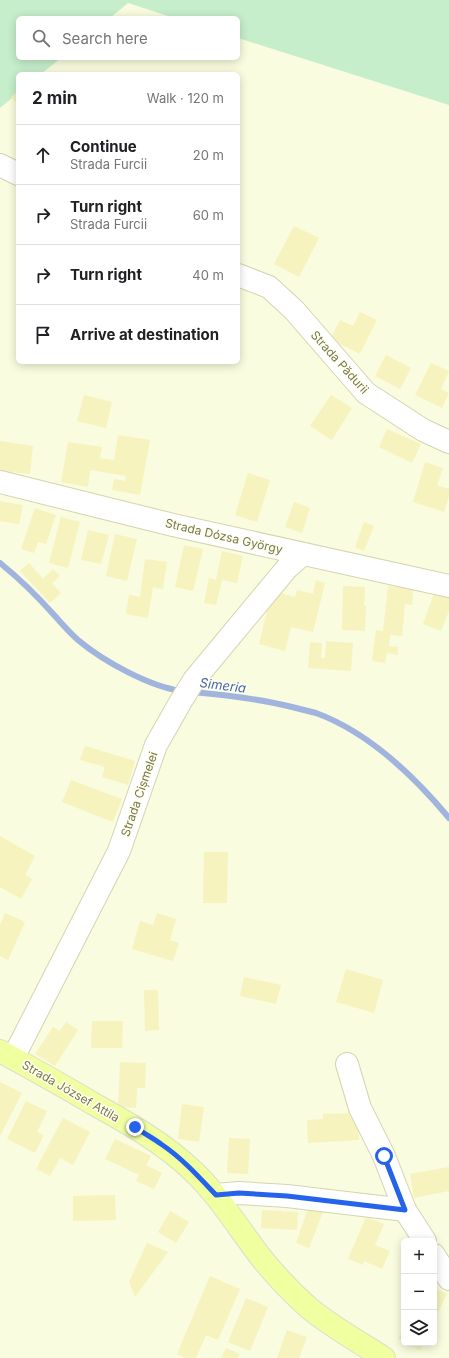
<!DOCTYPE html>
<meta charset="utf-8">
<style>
:root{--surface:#fff;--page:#f6f6f6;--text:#202124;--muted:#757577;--line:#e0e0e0}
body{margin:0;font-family:Inter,sans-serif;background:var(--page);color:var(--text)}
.controls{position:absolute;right:12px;bottom:12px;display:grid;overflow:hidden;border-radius:6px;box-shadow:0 2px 10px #0003}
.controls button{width:36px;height:36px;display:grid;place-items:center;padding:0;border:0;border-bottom:1px solid var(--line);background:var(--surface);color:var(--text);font:20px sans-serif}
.stop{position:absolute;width:12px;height:12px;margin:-9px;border:3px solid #2563eb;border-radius:50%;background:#fff}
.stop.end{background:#2563eb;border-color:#fff;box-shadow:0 1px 4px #0008}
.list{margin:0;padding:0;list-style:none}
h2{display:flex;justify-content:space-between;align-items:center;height:52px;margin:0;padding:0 16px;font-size:17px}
h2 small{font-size:13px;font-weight:400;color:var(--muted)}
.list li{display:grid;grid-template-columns:26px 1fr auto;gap:12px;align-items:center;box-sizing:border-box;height:60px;padding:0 16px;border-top:1px solid var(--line)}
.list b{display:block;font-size:15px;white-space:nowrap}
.list p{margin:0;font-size:13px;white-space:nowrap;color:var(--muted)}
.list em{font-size:13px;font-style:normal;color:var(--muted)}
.icon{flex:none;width:22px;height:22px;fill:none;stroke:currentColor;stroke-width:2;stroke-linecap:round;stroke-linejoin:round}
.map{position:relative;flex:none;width:449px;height:1358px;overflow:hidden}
.search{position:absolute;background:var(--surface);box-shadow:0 2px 10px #0003;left:16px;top:16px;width:224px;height:44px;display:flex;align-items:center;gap:10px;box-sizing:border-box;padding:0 14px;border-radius:6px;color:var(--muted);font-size:15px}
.panel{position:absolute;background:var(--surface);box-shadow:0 2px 10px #0003;left:16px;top:72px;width:224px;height:292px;border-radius:6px}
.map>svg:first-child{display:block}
.residential{fill:#f9fcde;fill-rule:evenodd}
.green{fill:#c6eecb}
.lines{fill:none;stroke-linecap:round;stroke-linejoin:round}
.stream{stroke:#a1b4de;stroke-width:6}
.building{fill:#f6f3bf}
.minor-casing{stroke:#d4d4b0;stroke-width:24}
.major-casing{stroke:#dddcd0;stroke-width:24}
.minor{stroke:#fff;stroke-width:22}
.major{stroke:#f0ffa0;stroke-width:22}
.route{stroke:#2563eb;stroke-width:5}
.labels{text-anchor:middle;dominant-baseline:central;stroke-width:3;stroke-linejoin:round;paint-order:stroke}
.street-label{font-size:12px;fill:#7d7749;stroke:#fdfff2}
.water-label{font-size:13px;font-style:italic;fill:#4965a9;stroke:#fdfff2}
</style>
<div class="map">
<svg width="449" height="1358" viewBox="0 0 449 1358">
<rect width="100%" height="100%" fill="#fbfeea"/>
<g class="residential">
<path d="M128,3L174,18H110Z"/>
<path d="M238,38L449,105V1358H0V108L18,93V362H238V74H41L61,58H238ZM404,1241H434V1343H404Z"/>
</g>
<path class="green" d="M0,0H449V105L238,38V18H174L128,3L110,18H18V58H61L41,74H18V93L0,108Z"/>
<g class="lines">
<g class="stream">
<path d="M0,563C20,579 38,597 55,616C62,624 70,633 78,640C103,661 150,687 182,691"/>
<path d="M193,692C226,695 260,699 292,707C300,709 308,711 316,713C368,732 414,776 449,818"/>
</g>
</g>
<g class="building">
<path d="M18,91V104L11,97Z"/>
<path d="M294,226L319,238L299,277L274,264Z"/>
<path d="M360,312L377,320L360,354L330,339L340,320L353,326Z"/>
<path d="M386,355L411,368L400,389L375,376Z"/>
<path d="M431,363L449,371L441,389L449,393L442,408L415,395Z"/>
<path d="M84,395L112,402L106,428L77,421Z"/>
<path d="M331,395L352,408L332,440L310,426Z"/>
<path d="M387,429L421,444L412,463L379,447Z"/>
<path d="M118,435L150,440L140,495L112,490L114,479L125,481L126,476L90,470L88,487L61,482L68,442L102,447L100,458L114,460Z"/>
<path d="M0,441L33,446L30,474L0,471Z"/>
<path d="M425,462L443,468L437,485L449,489V496L444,512L413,502Z"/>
<path d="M248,473L270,480L257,522L235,515Z"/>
<path d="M0,501L23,505L19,524L0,521Z"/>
<path d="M294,502L310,508L302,533L285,527Z"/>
<path d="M35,508L56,515L46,544L38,542L34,553L21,549Z"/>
<path d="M61,517L80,522L68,568L49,563Z"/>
<path d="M364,522L374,526L364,551L355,547Z"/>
<path d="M88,530L109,535L101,564L81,560Z"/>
<path d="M115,534L137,539L127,581L106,576Z"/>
<path d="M184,545L203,549L193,591L175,587Z"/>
<path d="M222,551L243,556L237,583L222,580L216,605L204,603L209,578L216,580Z"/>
<path d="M145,559L167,562L163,589L153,587L148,618L126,614L129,595L140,597Z"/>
<path d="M29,563L43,579L53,569L60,576L52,583L61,593L50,603L20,571Z"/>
<path d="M316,580L325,583L313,632L291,627L285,651L259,644L272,591L295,597L297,590L313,594Z"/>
<path d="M343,586L365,587L364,606H366L365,631L342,630Z"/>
<path d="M388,586L413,589L412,605L405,604L402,636L390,635L389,646L398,647V655L387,653L385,663L372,661L376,630L383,631Z"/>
<path d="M435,591L449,596V611L441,631L423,624Z"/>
<path d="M326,641L353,643L351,671L308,668L310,642L322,643L321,658H325Z"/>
<path d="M85,746L135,761L128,785L102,777L105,767L80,760Z"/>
<path d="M71,780L122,799L113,822L62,802Z"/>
<path d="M0,836L35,856L25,875L32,879L21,899L0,887Z"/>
<path d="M204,852H228L227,903H203Z"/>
<path d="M5,913L25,922L8,960L0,956V925Z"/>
<path d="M157,913L176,919L170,940L179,943L173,961L132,949L140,921L153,925Z"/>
<path d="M346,969L383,980L374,1013L336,1002Z"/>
<path d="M244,977L281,985L276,1004L240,996Z"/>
<path d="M144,990H158L159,1030L145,1031Z"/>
<path d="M92,1021H123L122,1048H91Z"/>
<path d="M66,1022L78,1030L55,1066L35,1054L53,1027L60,1031Z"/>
<path d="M120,1062L146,1063L145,1088H137L136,1108L118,1107Z"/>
<path d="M0,1082L22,1093L0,1136Z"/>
<path d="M26,1101L47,1111L37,1132L44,1135L35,1153L7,1139Z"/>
<path d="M182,1104L204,1107L199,1142L178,1139Z"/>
<path d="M358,1113L359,1140L308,1143L307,1120L323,1119V1114Z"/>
<path d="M63,1118L90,1132L73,1165L60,1158L50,1176L36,1169Z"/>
<path d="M229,1138L250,1139L248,1174L227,1173Z"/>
<path d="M115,1139L151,1156L146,1165L162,1173L154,1189L136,1181L139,1175L105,1159Z"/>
<path d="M449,1167V1191L414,1198L410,1174Z"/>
<path d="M115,1195L116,1220L73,1221V1196Z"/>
<path d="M310,1203L324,1209L309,1248L296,1243Z"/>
<path d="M262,1210L298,1212L297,1230L261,1228Z"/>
<path d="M170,1211L189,1222L176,1243L158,1232Z"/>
<path d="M366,1217L384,1224L375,1245L390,1251L382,1269L364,1261L363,1265L348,1259Z"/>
<path d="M147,1243L168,1252L135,1297L129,1282Z"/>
<path d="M210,1276L240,1289L218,1340L206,1335L196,1358H185L177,1354Z"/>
<path d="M434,1288L447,1294L434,1321Z"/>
<path d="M246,1298L268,1307L250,1351L228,1342Z"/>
<path d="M404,1326V1342L398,1339Z"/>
<path d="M287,1330L307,1337L299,1358H277Z"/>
<path d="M406,1343H424L420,1350Z"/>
<path d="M226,1348L240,1354L238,1358H221Z"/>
</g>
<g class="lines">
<defs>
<g id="minor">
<path d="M0,165L18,174"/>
<path d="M238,275L269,287L294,310L366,393L423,430L449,442"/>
<path d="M0,482L173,525L449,586"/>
<path d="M13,1058L119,851L156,745L181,701L194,680L287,568L303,554"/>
<path d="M347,1064L360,1108L384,1156L405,1210L425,1241"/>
<path d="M216,1195L239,1193L287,1196L405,1210"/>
<path d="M434,1255L449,1279"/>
</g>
<path id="major" d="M0,1051C31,1068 62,1085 92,1103C128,1123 164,1143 194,1172C221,1198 240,1231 263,1260C277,1277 292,1293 309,1308C332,1327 359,1342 384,1358"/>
</defs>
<use href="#minor" class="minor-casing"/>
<use href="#major" class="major-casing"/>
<use href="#minor" class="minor"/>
<use href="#major" class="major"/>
</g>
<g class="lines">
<path class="route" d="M135,1127C143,1133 153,1138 161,1144C182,1158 199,1177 216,1195L239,1193L287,1196L405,1210L384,1156"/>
</g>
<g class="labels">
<g class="street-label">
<text transform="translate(340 362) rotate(48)">Strada Pădurii</text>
<text transform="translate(224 536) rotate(13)">Strada Dózsa György</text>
<text transform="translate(139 794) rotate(-71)">Strada Cișmelei</text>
<text transform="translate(71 1091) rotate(30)">Strada József Attila</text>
</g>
<g class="water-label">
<text transform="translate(223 685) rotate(7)">Simeria</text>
</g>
</g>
</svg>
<div class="controls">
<button>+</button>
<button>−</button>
<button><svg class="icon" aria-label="layers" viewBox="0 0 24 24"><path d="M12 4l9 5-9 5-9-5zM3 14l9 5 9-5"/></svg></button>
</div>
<div class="stop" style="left:384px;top:1156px"></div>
<div class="stop end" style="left:135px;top:1127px"></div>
<div class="search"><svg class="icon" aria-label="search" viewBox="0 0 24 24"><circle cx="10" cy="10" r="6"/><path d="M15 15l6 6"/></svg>Search here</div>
<section class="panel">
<h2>2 min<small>Walk · 120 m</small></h2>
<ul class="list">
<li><svg class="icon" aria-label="ahead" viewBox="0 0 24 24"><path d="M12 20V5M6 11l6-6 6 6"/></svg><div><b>Continue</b><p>Strada Furcii</p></div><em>20 m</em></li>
<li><svg class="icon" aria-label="right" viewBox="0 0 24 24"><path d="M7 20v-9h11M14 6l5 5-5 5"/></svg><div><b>Turn right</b><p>Strada Furcii</p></div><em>60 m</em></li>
<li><svg class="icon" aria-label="right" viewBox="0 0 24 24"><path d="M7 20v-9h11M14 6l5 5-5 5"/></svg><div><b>Turn right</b></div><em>40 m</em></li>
<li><svg class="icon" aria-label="arrive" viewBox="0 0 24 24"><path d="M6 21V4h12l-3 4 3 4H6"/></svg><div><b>Arrive at destination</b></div></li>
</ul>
</section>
</div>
